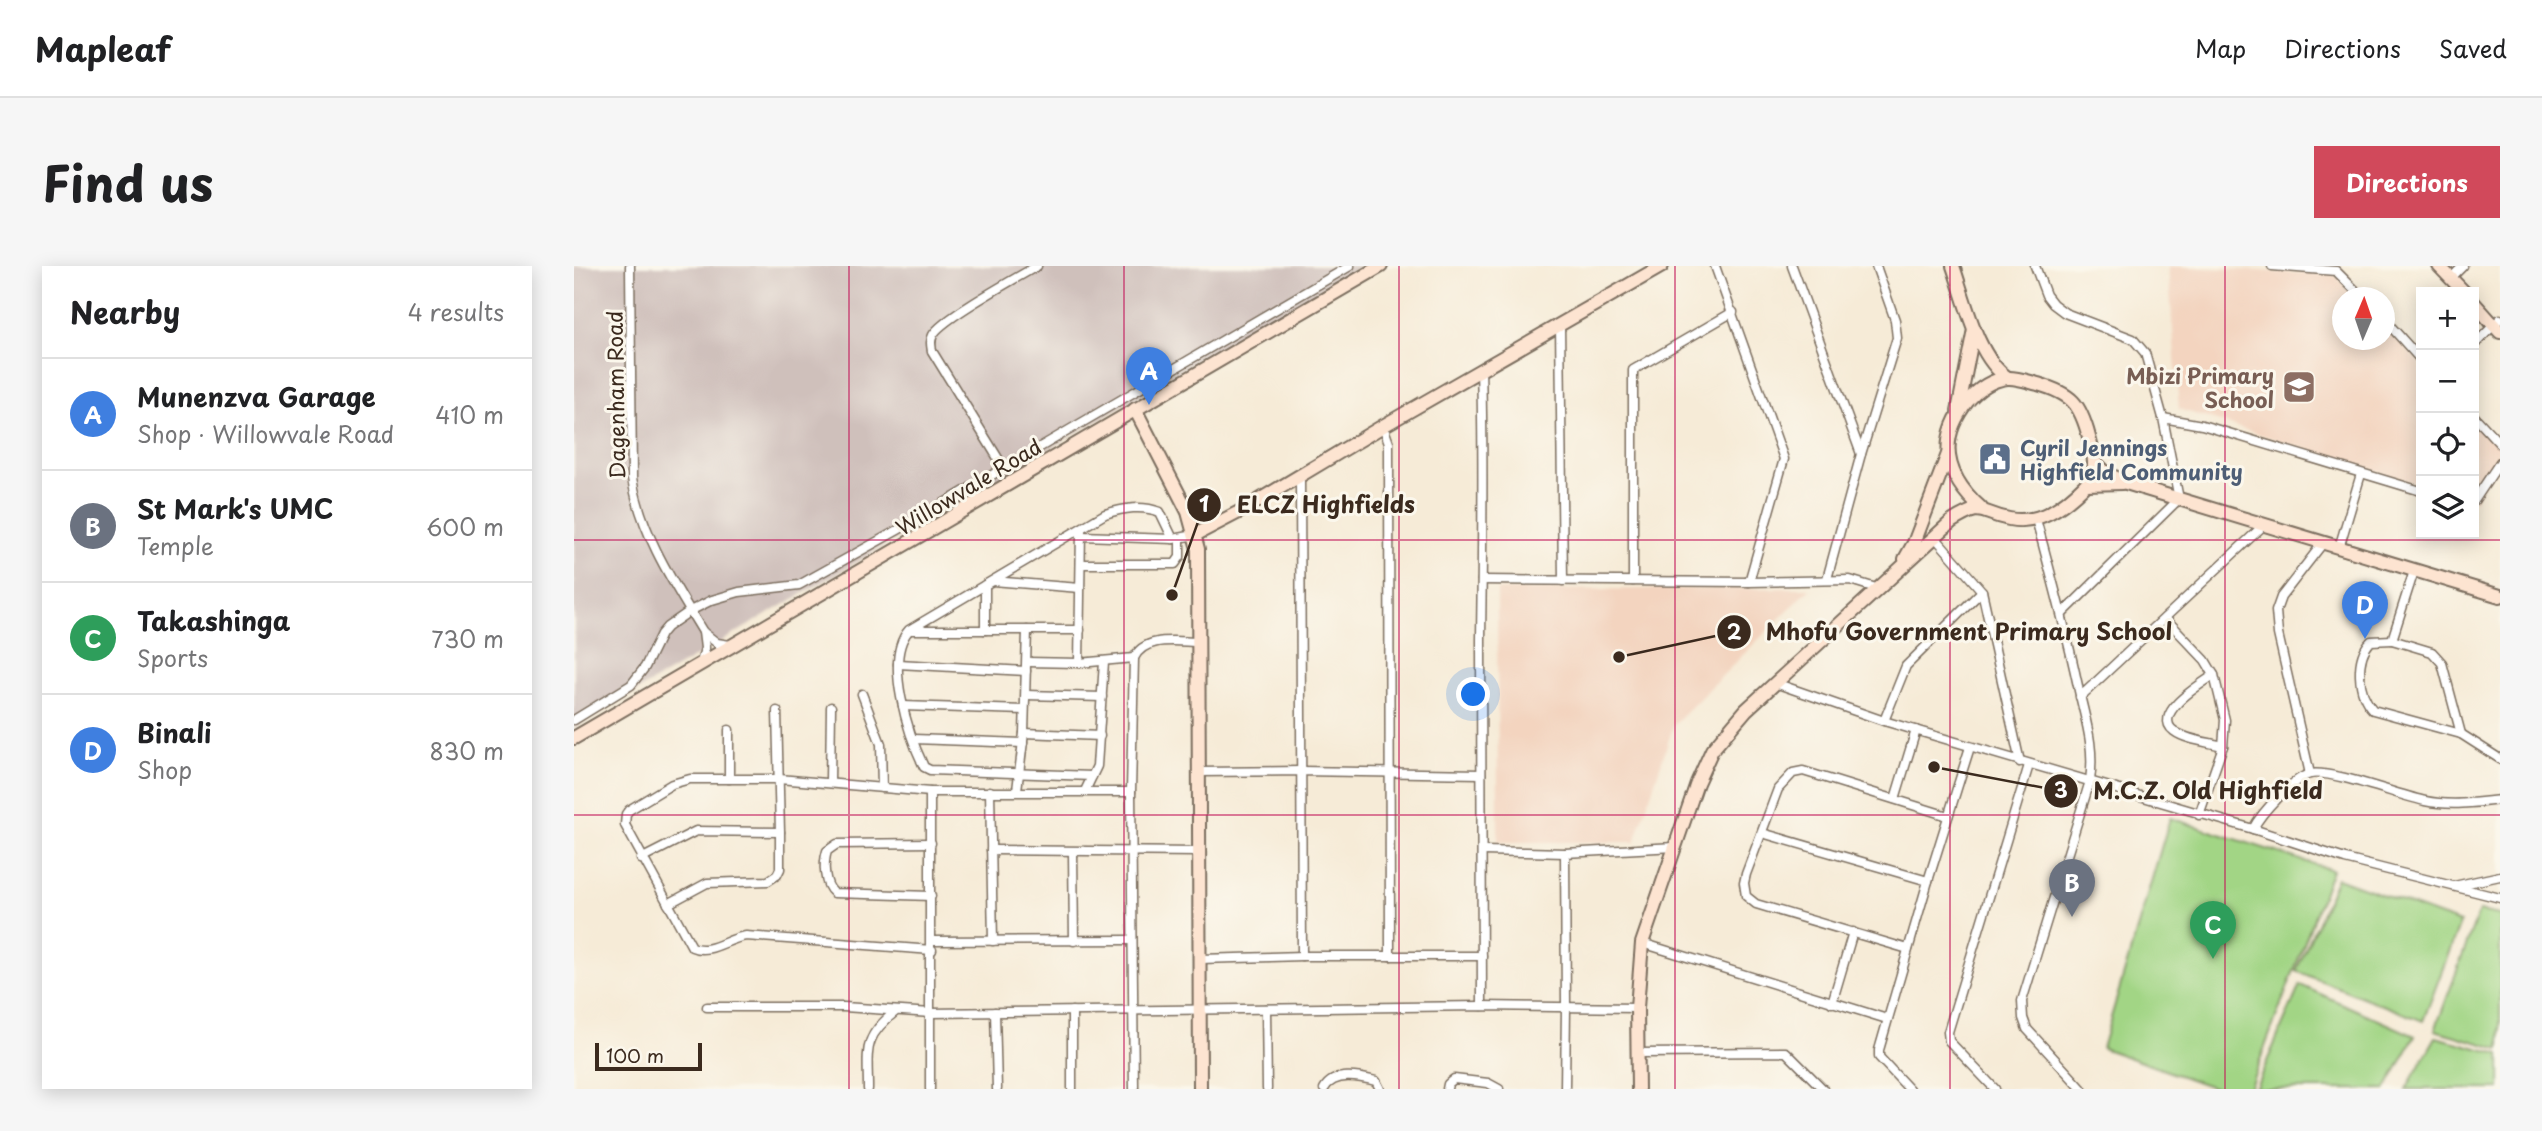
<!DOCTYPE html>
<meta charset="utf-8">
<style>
:root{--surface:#fff;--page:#f6f6f6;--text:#202124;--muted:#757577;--line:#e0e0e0;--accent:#d1495b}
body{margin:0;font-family:"Playpen Sans",sans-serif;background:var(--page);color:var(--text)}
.controls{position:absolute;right:21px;top:21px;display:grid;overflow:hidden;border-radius:0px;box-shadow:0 4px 18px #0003}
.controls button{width:63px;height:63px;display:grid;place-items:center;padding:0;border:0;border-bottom:2px solid var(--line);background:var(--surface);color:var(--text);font:35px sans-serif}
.compass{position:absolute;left:1758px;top:21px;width:63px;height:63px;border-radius:50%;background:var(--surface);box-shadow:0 4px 18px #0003;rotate:2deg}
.scale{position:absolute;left:21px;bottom:18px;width:107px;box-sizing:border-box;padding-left:7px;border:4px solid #3b2a1e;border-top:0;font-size:19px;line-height:24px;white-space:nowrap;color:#3b2a1e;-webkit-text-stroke:5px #fbf7ec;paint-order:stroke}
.you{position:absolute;left:900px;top:429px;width:24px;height:24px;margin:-18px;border:5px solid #fff;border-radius:50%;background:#1a73e8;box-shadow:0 0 0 10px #1a73e833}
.badge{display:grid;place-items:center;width:46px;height:46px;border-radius:50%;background:var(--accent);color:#fff;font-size:23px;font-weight:700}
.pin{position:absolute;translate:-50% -58px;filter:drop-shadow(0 2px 4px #0008)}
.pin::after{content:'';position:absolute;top:37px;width:24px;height:21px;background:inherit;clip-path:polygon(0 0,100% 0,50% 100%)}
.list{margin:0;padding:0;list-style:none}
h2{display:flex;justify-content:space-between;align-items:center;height:91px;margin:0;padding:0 28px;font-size:30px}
h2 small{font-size:23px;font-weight:400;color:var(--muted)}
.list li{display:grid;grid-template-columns:46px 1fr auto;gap:21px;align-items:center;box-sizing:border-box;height:112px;padding:0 28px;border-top:2px solid var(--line)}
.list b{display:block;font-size:26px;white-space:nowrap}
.list p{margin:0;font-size:23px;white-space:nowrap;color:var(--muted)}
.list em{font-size:23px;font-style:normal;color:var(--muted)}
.icon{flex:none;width:38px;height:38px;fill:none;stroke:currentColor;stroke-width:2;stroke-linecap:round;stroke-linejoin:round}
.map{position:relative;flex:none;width:1926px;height:823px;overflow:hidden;border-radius:0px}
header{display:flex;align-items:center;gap:42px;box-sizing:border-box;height:98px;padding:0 35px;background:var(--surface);border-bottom:2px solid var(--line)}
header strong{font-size:33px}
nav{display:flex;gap:38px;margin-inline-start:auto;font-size:24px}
.intro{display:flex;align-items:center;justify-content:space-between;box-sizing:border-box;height:168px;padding:0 42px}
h1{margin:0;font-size:49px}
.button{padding:18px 32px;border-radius:0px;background:var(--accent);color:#fff;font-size:24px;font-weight:700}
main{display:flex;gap:42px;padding:0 42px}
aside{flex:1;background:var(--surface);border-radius:0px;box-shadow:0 4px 18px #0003}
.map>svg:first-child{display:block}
.built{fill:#f3d4bf}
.industrial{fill:#cfc0bb}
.green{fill:#a2d585;stroke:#6e8052;stroke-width:2}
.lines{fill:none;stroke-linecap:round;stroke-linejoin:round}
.street-casing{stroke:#7c6e5f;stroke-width:11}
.secondary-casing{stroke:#7c6e5f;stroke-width:16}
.street{stroke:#fff;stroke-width:8}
.secondary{stroke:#fde4d1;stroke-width:12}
.grid{fill:none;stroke:#c2185b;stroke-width:2;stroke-opacity:0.55}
.labels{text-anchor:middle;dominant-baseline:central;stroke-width:6;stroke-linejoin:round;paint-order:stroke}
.education-label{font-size:21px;font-weight:bold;fill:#785e54;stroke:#fbf7ec;text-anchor:end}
.street-label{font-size:21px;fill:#3b2a1e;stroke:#fbf7ec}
.service-label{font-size:21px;font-weight:bold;fill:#4e5e75;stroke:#fbf7ec;text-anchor:start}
.leader{fill:none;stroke:#3b2a1e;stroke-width:2.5}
.callout-dot{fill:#3b2a1e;stroke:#fbf7ec;stroke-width:2.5}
.mark-label{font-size:21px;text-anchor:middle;font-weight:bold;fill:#fff}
.callout-label{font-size:23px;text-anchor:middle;font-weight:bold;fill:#3b2a1e;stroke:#fbf7ec;stroke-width:6;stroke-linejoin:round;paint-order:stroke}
</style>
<header>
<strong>Mapleaf</strong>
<nav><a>Map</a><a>Directions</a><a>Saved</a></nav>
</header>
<div class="intro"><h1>Find us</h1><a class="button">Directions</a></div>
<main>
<aside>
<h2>Nearby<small>4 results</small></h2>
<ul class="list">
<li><span class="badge" style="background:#3f7fe0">A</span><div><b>Munenzva Garage</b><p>Shop · Willowvale Road</p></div><em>410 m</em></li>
<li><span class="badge" style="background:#6b7280">B</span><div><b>St Mark's UMC</b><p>Temple</p></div><em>600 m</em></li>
<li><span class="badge" style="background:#2e9e5b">C</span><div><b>Takashinga</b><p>Sports</p></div><em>730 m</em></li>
<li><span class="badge" style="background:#3f7fe0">D</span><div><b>Binali</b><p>Shop</p></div><em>830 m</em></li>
</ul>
</aside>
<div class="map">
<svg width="1926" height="823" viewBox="0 0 1926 823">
<rect width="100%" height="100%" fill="#fbf7ec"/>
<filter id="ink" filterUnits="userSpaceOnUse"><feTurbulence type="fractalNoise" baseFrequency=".0143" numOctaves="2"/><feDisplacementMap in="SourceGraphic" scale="14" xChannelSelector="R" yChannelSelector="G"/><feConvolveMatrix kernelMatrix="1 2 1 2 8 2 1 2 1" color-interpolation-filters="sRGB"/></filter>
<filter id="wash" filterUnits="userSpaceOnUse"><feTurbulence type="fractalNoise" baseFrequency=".00686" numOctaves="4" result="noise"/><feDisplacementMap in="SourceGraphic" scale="28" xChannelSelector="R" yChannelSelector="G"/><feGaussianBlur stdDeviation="1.57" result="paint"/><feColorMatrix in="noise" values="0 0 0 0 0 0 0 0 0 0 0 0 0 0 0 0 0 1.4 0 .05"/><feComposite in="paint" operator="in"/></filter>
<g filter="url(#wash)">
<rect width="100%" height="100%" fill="#f6ebd7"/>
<g class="built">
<path d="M1594,0L1760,9L1782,31L1769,32V74H1811V61L1847,98V219L1605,143Z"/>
<path d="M1900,152L1926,179V186L1900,235Z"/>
<path d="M1236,322L1100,458L1061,576H924L923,324Z"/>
</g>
<path class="industrial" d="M0,0H787L0,462Z"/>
<g class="green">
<path d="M1596,552L1758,604L1675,823H1644L1528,782Z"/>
<path d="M1763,612L1886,657L1849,755L1722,705Z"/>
<path d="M1905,645L1926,649V783L1861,764Z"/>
<path d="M1726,719L1841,770L1812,823H1681Z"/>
<path d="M1862,771L1926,788V823H1832Z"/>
</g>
</g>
<g filter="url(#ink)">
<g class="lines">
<defs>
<g id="street">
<path d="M56,0L58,212C67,268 100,318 129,366L143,377L156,379"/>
<path d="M1141,0L1210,193L1175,316"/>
<path d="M1218,0L1287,188"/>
<path d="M1461,0L1472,29L1479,38L1491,47L1559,73L1571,87L1589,152L1605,233L1488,348"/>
<path d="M1698,0L1762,5L1789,32"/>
<path d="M1877,12L1889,0"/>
<path d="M1811,54L1847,94"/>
<path d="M986,58L989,315"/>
<path d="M1900,79L1926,53"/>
<path d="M907,104C910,194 908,284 907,374C907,496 907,618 908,740"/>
<path d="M1900,150L1926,178"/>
<path d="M1589,152L1628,159L1847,225"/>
<path d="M809,160L815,177L816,690"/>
<path d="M430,202L358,85C357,79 356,75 359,69C367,53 444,11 463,0"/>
<path d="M726,210L728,690"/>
<path d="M1900,235L1926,196"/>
<path d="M1462,253C1477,308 1492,364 1504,420C1511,454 1521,478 1516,515L1448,735L1449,752L1453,763L1508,823"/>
<path d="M507,270L599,273L621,269"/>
<path d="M1360,270L1408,325L1446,496"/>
<path d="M1765,282L1787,208"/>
<path d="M507,298H601L606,291V273"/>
<path d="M1840,305L1818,374L1858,386L1868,397L1887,468"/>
<path d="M1253,313L1287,188L1323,72L1321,54L1302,0"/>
<path d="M908,314L1175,316L1276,314L1302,322"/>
<path d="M419,315L506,322"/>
<path d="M1059,315V104L1159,46"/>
<path d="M411,319V364"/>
<path d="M1591,352L1631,394L1640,409L1651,454L1649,480L1625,549"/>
<path d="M338,364H506"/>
<path d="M1818,374L1797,375C1781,392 1783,427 1799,444L1887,468L1926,493"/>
<path d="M453,396L505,397L560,392"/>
<path d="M127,397L131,382L129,366"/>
<path d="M505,397L507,263"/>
<path d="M324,398L452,405"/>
<path d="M1640,409C1627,418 1577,448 1600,465C1612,474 1634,476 1649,480"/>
<path d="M1201,417L1310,455L1679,563L1771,593L1926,632"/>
<path d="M288,428L307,478L308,522"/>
<path d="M452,429L528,431"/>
<path d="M1506,431L1690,259"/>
<path d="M329,440L450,444"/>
<path d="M0,454L57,419L71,401L87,368L93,361L116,345L138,334L165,326L225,319L324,264L776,0"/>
<path d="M1310,455L1332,400L1408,325"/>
<path d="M450,467L526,470"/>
<path d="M340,473L449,477"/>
<path d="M624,506L727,505L907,508"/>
<path d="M1736,508L1704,368L1702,345L1707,331L1749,277"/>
<path d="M518,510L356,504L350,501C335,470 309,393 335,364L531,248C550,242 568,239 586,246L599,273"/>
<path d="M155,513V464"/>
<path d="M256,517L257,441"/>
<path d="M443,524L450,467L453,364"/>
<path d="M416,525L419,675"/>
<path d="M511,525L523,500L530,396"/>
<path d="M356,526V823"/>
<path d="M1321,533L1342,464"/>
<path d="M1679,563C1687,547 1719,512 1736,508C1756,503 1827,530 1851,535C1875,540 1902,537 1926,534"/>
<path d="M1188,567L1354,615"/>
<path d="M357,577L263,578L253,585C249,598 250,619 260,627L357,630"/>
<path d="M417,584L625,586"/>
<path d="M909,585L991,587L1101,581"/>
<path d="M499,586L500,675"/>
<path d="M991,587L992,741L991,823"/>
<path d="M67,593L122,565L206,566"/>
<path d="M1880,620L1926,610"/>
<path d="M94,638L133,617L194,615L203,609L206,603V566L203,445"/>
<path d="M358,675L558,674"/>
<path d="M1068,677L1313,753"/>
<path d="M1334,683L1182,638L1172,630L1170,617L1172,608L1204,523L1219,507L1229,505L1374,550"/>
<path d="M358,684L172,670C154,672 136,689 118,681L51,559L52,548L55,544L98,518L116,513H205L356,526H557"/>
<path d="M626,693L728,690H908"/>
<path d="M1258,737L1279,666"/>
<path d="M133,741H270L357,747L908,740L1063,742"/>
<path d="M692,743L693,823"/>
<path d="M421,746L423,823"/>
<path d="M1065,787L1212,786L1249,823"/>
<path d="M294,823C294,784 288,772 321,746"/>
<path d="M498,823V745"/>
<path d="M560,823L557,526L560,392C571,369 603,376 625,376"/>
<path d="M750,823C760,805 786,811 802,815L806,823"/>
<path d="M873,823L874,818L880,813L914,817L925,823"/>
<path d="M1335,823L1305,791V784L1354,615L1396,481"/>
<path d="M1421,823L1375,775L1374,766L1455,499"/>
</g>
<g id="secondary">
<path d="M1379,0C1391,34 1403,92 1434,112"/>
<path d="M1865,0L1890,26"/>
<path d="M1900,37L1926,66"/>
<path d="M561,143L614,246L624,283L626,823"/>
<path d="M1384,145L1400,63"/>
<path d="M1522,197L1531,206L1552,217L1926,330"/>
<path d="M1512,218L1548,217"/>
<path d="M621,269L667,245L809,160L1088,0"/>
<path d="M1331,293L1340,277L1374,188"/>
<path d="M0,472L807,0"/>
<path d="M1064,823L1063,742L1068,677L1123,517L1138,484L1172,444L1377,256C1411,235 1403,247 1435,253C1465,259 1490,240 1510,220C1525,206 1520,189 1515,171C1506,137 1498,128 1464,118C1455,116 1443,111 1433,112C1417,114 1403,124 1393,136C1362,175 1372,211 1407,242"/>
</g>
</defs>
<use href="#street" class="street-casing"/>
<use href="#secondary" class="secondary-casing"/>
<use href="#street" class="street"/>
<use href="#secondary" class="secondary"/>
</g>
</g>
<path class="grid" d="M275,0V823M550,0V823M825,0V823M1101,0V823M1376,0V823M1651,0V823M0,274H1926M0,549H1926"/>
<defs>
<symbol id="school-square" viewBox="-11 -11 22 22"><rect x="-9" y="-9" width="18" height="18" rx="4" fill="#8d6e63" stroke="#fbf7ec"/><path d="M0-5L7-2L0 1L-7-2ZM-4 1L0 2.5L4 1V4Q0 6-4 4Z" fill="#fff"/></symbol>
<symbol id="civic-square" viewBox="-11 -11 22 22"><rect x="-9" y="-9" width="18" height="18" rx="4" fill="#5c6f8a" stroke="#fbf7ec"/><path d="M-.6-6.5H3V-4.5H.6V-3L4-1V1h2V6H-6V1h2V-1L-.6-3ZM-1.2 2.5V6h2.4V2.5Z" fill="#fff"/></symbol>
</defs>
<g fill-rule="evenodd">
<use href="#school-square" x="1706" y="102" width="38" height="38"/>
<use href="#civic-square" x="1402" y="174" width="38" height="38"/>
</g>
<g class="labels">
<g class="education-label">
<text x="1700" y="109">Mbizi Primary<tspan x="1700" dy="24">School</tspan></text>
</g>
<g class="street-label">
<text transform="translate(41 129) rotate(-91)">Dagenham Road</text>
<text transform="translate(394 220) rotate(-31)">Willowvale Road</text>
</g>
<g class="service-label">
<text x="1446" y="181">Cyril Jennings<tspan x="1446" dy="24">Highfield Community</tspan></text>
</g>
</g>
<path class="leader" d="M598 329L630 239M1045 391L1160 366M1360 501L1487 525"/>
<g class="callout-dot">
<circle cx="598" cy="329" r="7"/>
<circle cx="1045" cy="391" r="7"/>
<circle cx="1360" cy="501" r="7"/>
<circle cx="630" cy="239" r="18"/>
<circle cx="1160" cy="366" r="18"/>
<circle cx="1487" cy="525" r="18"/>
</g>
<g class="mark-label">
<text x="630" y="246">1</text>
<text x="1160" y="374">2</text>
<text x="1487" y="532">3</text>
</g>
<g class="callout-label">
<text x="752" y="247">ELCZ Highfields</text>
<text x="1395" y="374">Mhofu Government Primary School</text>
<text x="1634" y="533">M.C.Z. Old Highfield</text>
</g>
</svg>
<div class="controls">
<button>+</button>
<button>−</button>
<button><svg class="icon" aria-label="locate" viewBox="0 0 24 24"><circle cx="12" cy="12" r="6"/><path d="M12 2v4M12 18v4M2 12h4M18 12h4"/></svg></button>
<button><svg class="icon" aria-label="layers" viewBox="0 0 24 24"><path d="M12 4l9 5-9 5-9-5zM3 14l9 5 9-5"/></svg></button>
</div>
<svg class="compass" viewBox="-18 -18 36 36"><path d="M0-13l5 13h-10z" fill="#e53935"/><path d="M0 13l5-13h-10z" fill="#757577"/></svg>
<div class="scale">100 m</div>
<div class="you"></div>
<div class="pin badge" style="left:575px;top:139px;background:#3f7fe0">A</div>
<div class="pin badge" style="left:1498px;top:651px;background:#6b7280">B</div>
<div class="pin badge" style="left:1639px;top:693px;background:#2e9e5b">C</div>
<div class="pin badge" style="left:1791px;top:373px;background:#3f7fe0">D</div>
</div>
</main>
